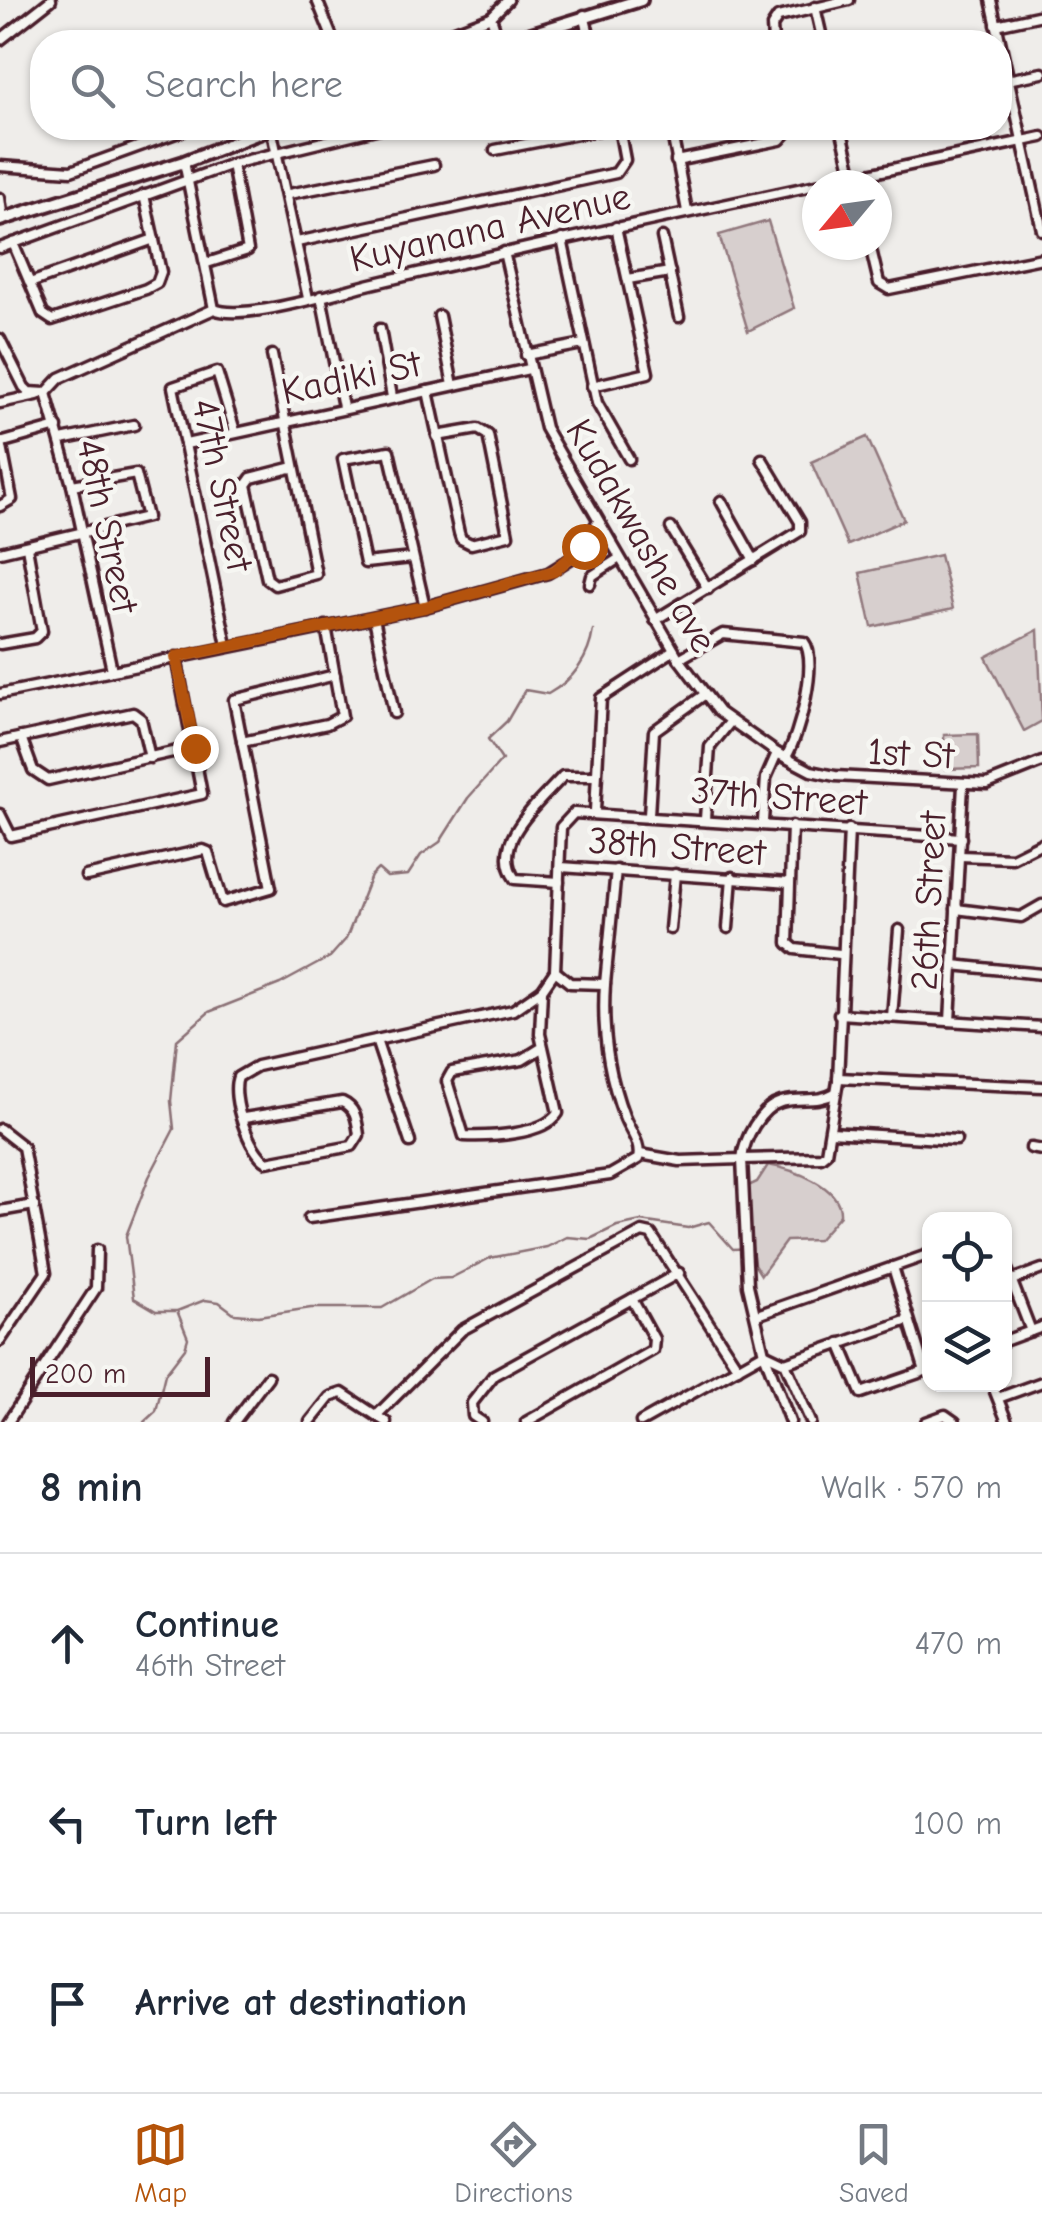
<!DOCTYPE html>
<meta charset="utf-8">
<style>
:root{--surface:#fff;--page:#f2f2f3;--text:#1f2937;--muted:#747a83;--line:#e0e1e3;--accent:#b45309}
body{margin:0;font-family:"Comic Neue",sans-serif;background:var(--page);color:var(--text)}
.controls{position:absolute;right:30px;bottom:30px;display:grid;overflow:hidden;border-radius:20px;box-shadow:0 2px 8px #0004}
.controls button{width:90px;height:90px;display:grid;place-items:center;padding:0;border:0;border-bottom:2px solid var(--line);background:var(--surface);color:var(--text);font:50px sans-serif}
.compass{position:absolute;left:802px;top:170px;width:90px;height:90px;border-radius:50%;background:var(--surface);box-shadow:0 2px 8px #0004;rotate:241deg}
.scale{position:absolute;left:30px;bottom:25px;width:180px;box-sizing:border-box;padding-left:10px;border:5px solid #4a1f2b;border-top:0;font-size:28px;line-height:35px;white-space:nowrap;color:#4a1f2b;-webkit-text-stroke:8px #f6f6f2;paint-order:stroke}
.stop{position:absolute;width:30px;height:30px;margin:-22px;border:8px solid #b45309;border-radius:50%;background:#fff}
.stop.end{background:#b45309;border-color:#fff;box-shadow:0 2px 10px #0008}
.list{margin:0;padding:0;list-style:none}
h2{display:flex;justify-content:space-between;align-items:center;height:130px;margin:0;padding:0 40px;font-size:42px}
h2 small{font-size:32px;font-weight:400;color:var(--muted)}
.list li{display:grid;grid-template-columns:65px 1fr auto;gap:30px;align-items:center;box-sizing:border-box;height:180px;padding:0 40px;border-top:2px solid var(--line)}
.list b{display:block;font-size:38px;white-space:nowrap}
.list p{margin:0;font-size:32px;white-space:nowrap;color:var(--muted)}
.list em{font-size:32px;font-style:normal;color:var(--muted)}
.icon{flex:none;width:55px;height:55px;fill:none;stroke:currentColor;stroke-width:2;stroke-linecap:round;stroke-linejoin:round}
.map{position:relative;flex:none;width:1042px;height:1422px;overflow:hidden}
.search{position:absolute;background:var(--surface);box-shadow:0 2px 8px #0004;left:30px;right:30px;top:30px;height:110px;display:flex;align-items:center;gap:25px;box-sizing:border-box;padding:0 35px;border-radius:40px;color:var(--muted);font-size:38px}
.sheet{height:670px;background:var(--surface)}
nav{display:flex;justify-content:space-around;align-items:center;box-sizing:border-box;height:140px;border-top:2px solid var(--line);background:var(--surface);font-size:28px;color:var(--muted)}
nav a{display:grid;justify-items:center;gap:5px}
nav .on{color:var(--accent)}
.map>svg:first-child{display:block}
.green{fill:#d7cfce;stroke:#90777c;stroke-width:2.5}
.lines{fill:none;stroke-linecap:round;stroke-linejoin:round}
.stream{stroke:#8a6f74;stroke-width:2.5}
.minor-casing{stroke:#4a1f2b;stroke-width:15}
.secondary-casing{stroke:#4a1f2b;stroke-width:18}
.minor{stroke:#f6f6f2;stroke-width:8}
.secondary{stroke:#f6f6f2;stroke-width:10}
.route{stroke:#b45309;stroke-width:12}
.labels{text-anchor:middle;dominant-baseline:central;stroke-width:9;stroke-linejoin:round;paint-order:stroke}
.street-label{font-size:38px;fill:#4a1f2b;stroke:#f6f6f2}
</style>
<div class="map">
<svg width="1042" height="1422" viewBox="0 0 1042 1422">
<rect width="100%" height="100%" fill="#efedea"/>
<filter id="ink" filterUnits="userSpaceOnUse"><feTurbulence type="fractalNoise" baseFrequency=".01" numOctaves="2"/><feDisplacementMap in="SourceGraphic" scale="20" xChannelSelector="R" yChannelSelector="G"/><feConvolveMatrix kernelMatrix="1 2 1 2 8 2 1 2 1" color-interpolation-filters="sRGB"/></filter>
<g filter="url(#ink)">
<g class="green">
<path d="M768,221L794,308L748,331L719,235Z"/>
<path d="M867,437L904,520L848,545L811,462Z"/>
<path d="M940,555L953,609L872,627L860,573Z"/>
<path d="M1038,630L1042,721L1024,731L986,657Z"/>
<path d="M978,734L979,768L945,769L944,735Z"/>
<path d="M768,1165C792,1169 842,1186 840,1215L818,1240L786,1241L761,1275L754,1264L744,1188L757,1182Z"/>
</g>
<g class="lines">
<g class="stream">
<path d="M593,630C589,658 573,680 548,694L525,690L507,721L488,739L502,760L468,798L440,842L421,855L408,875L387,877L378,869L371,876L346,939L330,957L280,984L209,1012L177,1040L171,1101L174,1129L149,1177L126,1236L134,1298L156,1311H177L205,1300L219,1302L235,1314L258,1316L311,1308H382L432,1279L451,1278L490,1258L547,1247L567,1237L590,1239L617,1226L641,1221L688,1228L709,1222L733,1249L751,1248"/>
<path d="M144,1422L156,1411L165,1374L185,1348L188,1338L178,1313"/>
</g>
<defs>
<g id="minor">
<path d="M317,0L334,42"/>
<path d="M991,0L1042,230"/>
<path d="M815,7L823,42"/>
<path d="M584,15L591,42"/>
<path d="M996,25L1042,15"/>
<path d="M0,40L51,0"/>
<path d="M426,42L491,17"/>
<path d="M499,42L491,17L508,0"/>
<path d="M773,42L772,26L778,17L849,0"/>
<path d="M923,42H941"/>
<path d="M1007,80L1042,73"/>
<path d="M271,128L308,298"/>
<path d="M671,128L687,211"/>
<path d="M841,128L855,185"/>
<path d="M495,150L609,128"/>
<path d="M676,161L780,140L791,128"/>
<path d="M184,162L214,309"/>
<path d="M0,166L71,171L190,128"/>
<path d="M289,194L434,165"/>
<path d="M0,198L3,220"/>
<path d="M662,237L679,317"/>
<path d="M562,239L597,403L629,459"/>
<path d="M297,242L616,173L625,160L619,128"/>
<path d="M13,243L43,314L52,320L146,289L157,283L161,272L144,195"/>
<path d="M870,245L879,283L889,289L1042,258"/>
<path d="M0,248L232,164L380,128"/>
<path d="M504,252L545,428L679,659L719,712L777,753L811,771L835,776L987,784L1042,762"/>
<path d="M207,263L248,250L232,164"/>
<path d="M628,279L670,272"/>
<path d="M30,283L154,239"/>
<path d="M321,296L343,407"/>
<path d="M439,316L453,385"/>
<path d="M380,329L392,397"/>
<path d="M0,339L24,387L29,392L46,393"/>
<path d="M272,355L316,574L275,585L267,579L246,485L251,478L294,467"/>
<path d="M526,355L583,344"/>
<path d="M592,386L648,373L616,227"/>
<path d="M428,391L459,533L461,539L471,544L508,535L488,435L478,429L437,436"/>
<path d="M46,393L60,378L214,309C244,322 337,292 371,284C594,231 818,185 1042,137"/>
<path d="M46,393L72,485L112,670"/>
<path d="M0,403L37,395"/>
<path d="M61,440L134,425"/>
<path d="M0,443L57,427"/>
<path d="M186,444L529,369"/>
<path d="M721,501L754,560"/>
<path d="M0,506L12,499L1,442"/>
<path d="M671,528L708,589"/>
<path d="M0,552L147,517L136,474L72,485"/>
<path d="M412,558L365,563L343,459L389,451L425,607"/>
<path d="M590,584L592,576L618,559"/>
<path d="M374,618L394,713"/>
<path d="M655,620L800,531V522L762,459"/>
<path d="M0,644L35,638L42,631L27,547"/>
<path d="M227,645L173,387L217,372L235,431"/>
<path d="M679,659L723,634L804,642C819,661 799,736 786,757"/>
<path d="M0,694L425,607L548,573L575,556L597,523"/>
<path d="M21,737L33,770L48,780L195,747"/>
<path d="M0,742L133,713L141,719L150,758"/>
<path d="M242,742L327,724L342,716L326,626"/>
<path d="M595,811L601,698L673,651"/>
<path d="M0,814L11,836L202,794L176,657"/>
<path d="M649,815L654,731L704,695"/>
<path d="M705,819L710,747L731,721"/>
<path d="M763,821L766,778L777,753"/>
<path d="M792,826L788,943L795,949L840,954"/>
<path d="M960,856L1012,858L1042,843"/>
<path d="M561,867L789,883"/>
<path d="M86,876L203,850L208,852L223,902L271,888L234,700L335,675"/>
<path d="M559,882L515,879C489,842 541,801 563,776H593"/>
<path d="M956,909L1021,917L1042,905"/>
<path d="M728,928L732,877"/>
<path d="M670,929L675,874"/>
<path d="M953,965L1042,974"/>
<path d="M555,971L570,983L605,984L616,870"/>
<path d="M542,990L540,1034L558,1113C544,1135 489,1137 464,1136L447,1081L452,1072L522,1060L543,1047"/>
<path d="M839,1014L1042,1027"/>
<path d="M892,1017L899,930"/>
<path d="M950,1021L963,785"/>
<path d="M376,1040L410,1142"/>
<path d="M838,1078L1042,1087"/>
<path d="M244,1118L342,1102C356,1108 357,1121 359,1135L352,1146L267,1162C249,1152 230,1097 238,1077L257,1066L513,1010L542,990L555,971L561,827L574,813L961,838"/>
<path d="M0,1129L23,1147L46,1273L0,1341"/>
<path d="M831,1132L956,1140"/>
<path d="M1031,1148L1042,1150"/>
<path d="M640,1154L680,1161L742,1159C744,1139 760,1108 781,1102C801,1096 816,1104 835,1093"/>
<path d="M0,1211L34,1205"/>
<path d="M309,1218L610,1175L638,1159C642,1144 629,1130 624,1116C608,1074 602,1028 605,984"/>
<path d="M1004,1261L1031,1331"/>
<path d="M1012,1280L1042,1269"/>
<path d="M757,1315L930,1254"/>
<path d="M1004,1341L1042,1327"/>
<path d="M840,1343L861,1393L925,1371L893,1267"/>
<path d="M785,1363L811,1422"/>
<path d="M992,1384L1007,1422"/>
<path d="M998,1398L1042,1382"/>
<path d="M377,1415L462,1330L642,1232L651,1234L738,1368"/>
<path d="M8,1422L96,1288L97,1250"/>
<path d="M234,1422L268,1377"/>
<path d="M310,1422L330,1397L342,1393L386,1422"/>
<path d="M482,1422L473,1416L472,1403L494,1375L679,1273"/>
<path d="M526,1422L653,1350L654,1339L632,1299"/>
<path d="M641,1422L764,1353L785,1363L908,1320"/>
<path d="M790,1422L764,1353L748,1285L742,1159L821,1157L826,1153L838,1081L849,829"/>
<path d="M926,1422L945,1415L955,1422"/>
</g>
<g id="secondary">
<path d="M505,42L641,0"/>
<path d="M0,220L184,162L272,128"/>
</g>
</defs>
<use href="#minor" class="minor-casing"/>
<use href="#secondary" class="secondary-casing"/>
<use href="#minor" class="minor"/>
<use href="#secondary" class="secondary"/>
</g>
</g>
<g class="lines" filter="url(#ink)">
<path class="route" d="M195,748L176,657L425,607L554,571L584,546"/>
</g>
<g class="labels">
<g class="street-label">
<text transform="translate(490 228) rotate(-13)">Kuyanana Avenue</text>
<text transform="translate(351 378) rotate(-12)">Kadiki St</text>
<text transform="translate(222 485) rotate(78)">47th Street</text>
<text transform="translate(107 526) rotate(78)">48th Street</text>
<text transform="translate(641 536) rotate(60)">Kudakwashe ave</text>
<text transform="translate(911 754) rotate(3)">1st St</text>
<text transform="translate(779 797) rotate(4)">37th Street</text>
<text transform="translate(677 847) rotate(4)">38th Street</text>
<text transform="translate(929 901) rotate(-87)">26th Street</text>
</g>
</g>
</svg>
<div class="controls">
<button><svg class="icon" aria-label="locate" viewBox="0 0 24 24"><circle cx="12" cy="12" r="6"/><path d="M12 2v4M12 18v4M2 12h4M18 12h4"/></svg></button>
<button><svg class="icon" aria-label="layers" viewBox="0 0 24 24"><path d="M12 4l9 5-9 5-9-5zM3 14l9 5 9-5"/></svg></button>
</div>
<svg class="compass" viewBox="-18 -18 36 36"><path d="M0-13l5 13h-10z" fill="#e53935"/><path d="M0 13l5-13h-10z" fill="#747a83"/></svg>
<div class="scale">200 m</div>
<div class="stop" style="left:584px;top:546px"></div>
<div class="stop end" style="left:195px;top:748px"></div>
<div class="search"><svg class="icon" aria-label="search" viewBox="0 0 24 24"><circle cx="10" cy="10" r="6"/><path d="M15 15l6 6"/></svg>Search here</div>
</div>
<section class="sheet">
<h2>8 min<small>Walk · 570 m</small></h2>
<ul class="list">
<li><svg class="icon" aria-label="ahead" viewBox="0 0 24 24"><path d="M12 20V5M6 11l6-6 6 6"/></svg><div><b>Continue</b><p>46th Street</p></div><em>470 m</em></li>
<li><svg class="icon" aria-label="left" viewBox="0 0 24 24"><path d="M17 20v-9H6M10 6l-5 5 5 5"/></svg><div><b>Turn left</b></div><em>100 m</em></li>
<li><svg class="icon" aria-label="arrive" viewBox="0 0 24 24"><path d="M6 21V4h12l-3 4 3 4H6"/></svg><div><b>Arrive at destination</b></div></li>
</ul>
</section>
<nav>
<a class="on"><svg class="icon" aria-label="map" viewBox="0 0 24 24"><path d="M3 6l6-2 6 2 6-2v14l-6 2-6-2-6 2zM9 4v14M15 6v14"/></svg>Map</a>
<a><svg class="icon" aria-label="directions" viewBox="0 0 24 24"><path d="M12 3l9 9-9 9-9-9zM9 14v-3h6M13 9l2 2-2 2"/></svg>Directions</a>
<a><svg class="icon" aria-label="saved" viewBox="0 0 24 24"><path d="M7 4h10v16l-5-4-5 4z"/></svg>Saved</a>
</nav>
